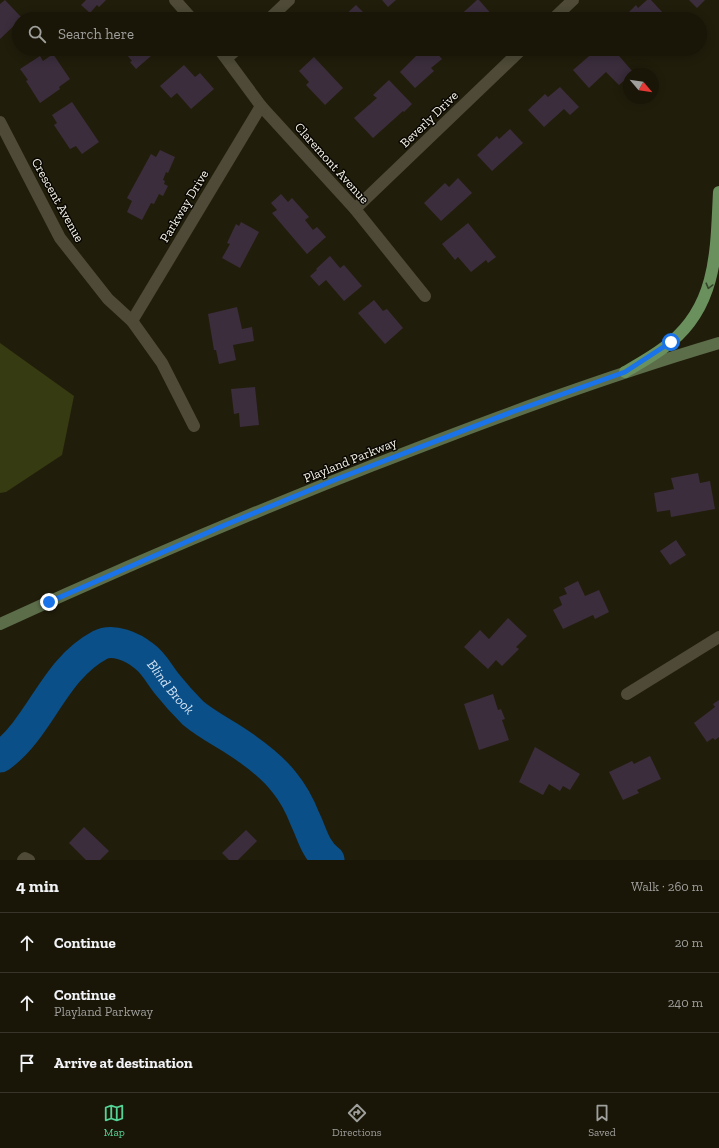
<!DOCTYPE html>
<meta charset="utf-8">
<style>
:root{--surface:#191608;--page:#262316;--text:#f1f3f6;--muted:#9f9f9c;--line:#373529;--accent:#55d395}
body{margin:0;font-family:"Zilla Slab",serif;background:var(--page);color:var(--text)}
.compass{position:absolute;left:623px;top:68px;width:36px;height:36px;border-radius:50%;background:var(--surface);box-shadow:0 2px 10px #0003;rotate:119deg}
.stop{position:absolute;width:12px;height:12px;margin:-9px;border:3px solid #1a73e8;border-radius:50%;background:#fff}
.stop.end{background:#1a73e8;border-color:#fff;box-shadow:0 1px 4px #0008}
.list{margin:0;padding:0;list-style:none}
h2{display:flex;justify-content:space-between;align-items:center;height:52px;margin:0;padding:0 16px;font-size:17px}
h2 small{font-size:13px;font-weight:400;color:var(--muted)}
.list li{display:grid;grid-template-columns:26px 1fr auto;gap:12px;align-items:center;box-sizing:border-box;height:60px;padding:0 16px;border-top:1px solid var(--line)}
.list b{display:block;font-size:15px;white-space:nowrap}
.list p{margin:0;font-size:13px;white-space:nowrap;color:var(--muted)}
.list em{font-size:13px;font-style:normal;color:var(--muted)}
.icon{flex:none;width:22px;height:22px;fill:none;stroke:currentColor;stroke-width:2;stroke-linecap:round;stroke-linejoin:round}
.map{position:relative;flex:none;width:719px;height:860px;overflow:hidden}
.search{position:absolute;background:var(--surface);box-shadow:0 2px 10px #0003;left:12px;right:12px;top:12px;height:44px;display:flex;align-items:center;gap:10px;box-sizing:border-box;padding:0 14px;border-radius:22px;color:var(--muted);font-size:15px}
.sheet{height:232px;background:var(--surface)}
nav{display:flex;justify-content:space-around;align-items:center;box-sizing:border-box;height:56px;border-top:1px solid var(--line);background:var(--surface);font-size:11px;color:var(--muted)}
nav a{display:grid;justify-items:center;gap:2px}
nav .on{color:var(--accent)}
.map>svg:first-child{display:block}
.green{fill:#363b11}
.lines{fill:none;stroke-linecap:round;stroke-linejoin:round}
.river{stroke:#0a4f87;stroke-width:31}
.building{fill:#3b2d3c}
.street{stroke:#4e4a37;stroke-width:12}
.secondary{stroke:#5c6d4a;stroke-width:12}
.primary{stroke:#6a915d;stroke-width:12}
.oneway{stroke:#35452b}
.route{stroke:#1a73e8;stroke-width:5}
.labels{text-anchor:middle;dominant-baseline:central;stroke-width:3;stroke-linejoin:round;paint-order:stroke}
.street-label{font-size:13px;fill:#f5f2e7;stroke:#090702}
.water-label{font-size:14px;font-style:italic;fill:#d4e4f5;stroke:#090702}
</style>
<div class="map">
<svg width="719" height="860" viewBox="0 0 719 860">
<rect width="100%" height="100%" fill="#211d0b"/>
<path class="green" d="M0,343L74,396L62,455L6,492L0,493Z"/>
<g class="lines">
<path class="river" id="s1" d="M0,757C41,727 53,670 100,645C113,638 133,647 144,656C154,663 159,674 167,684C175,694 184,704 193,713C205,723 218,730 231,738C250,750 270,764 284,782C293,793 300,806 305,819C312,833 315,850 329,860"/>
</g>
<g class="building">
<path d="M5,0L22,18L0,39V4Z"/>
<path d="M86,0H106L99,7L97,5L90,13L81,5Z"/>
<path d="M382,0H396L388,7Z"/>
<path d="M477,0H479L493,16L490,19H456Z"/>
<path d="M647,0H651L664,14L659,19H622L636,5L638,8Z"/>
<path d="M689,0H705L697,8Z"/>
<path d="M356,5L370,19H333L341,12L344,16Z"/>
<path d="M124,49H159L136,69L130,62L132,61L123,50Z"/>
<path d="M334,49H346L339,55Z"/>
<path d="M423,49H433L442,59L431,68L434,71L415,88L400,72Z"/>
<path d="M602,49H613L633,72L629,74V76L619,85L606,72L589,88L573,70L595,51L597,53Z"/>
<path d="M53,54L70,79L59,87L60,89L40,103L26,81L28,80L20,69L40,56L43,61Z"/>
<path d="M314,57L343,88L325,105L306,85L309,82L299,71Z"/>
<path d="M184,65L195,77L200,73L214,89L191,109L177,93L171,98L160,86Z"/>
<path d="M389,80L412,104L404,112L403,111L373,138L354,118L377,98L373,95Z"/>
<path d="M560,87L579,107L570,115L564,109L544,127L528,110L545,94L548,97Z"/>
<path d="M72,102L99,142L82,154L76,146L70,149L54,125L57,123L52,115Z"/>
<path d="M510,129L523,143L492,171L477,155L497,136L499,139Z"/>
<path d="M160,150L175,157L168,173L166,172L163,180L165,181L164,184L168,186L163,196L159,194L154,204L151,203L142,220L127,212L132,201L127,198L151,154L156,157Z"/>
<path d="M458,178L472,193L441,221L424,203L445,183L449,187Z"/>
<path d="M281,194L288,202L292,198L309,217L305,220L313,230L317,227L326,237L307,254L272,213L277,210L271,203Z"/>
<path d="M241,222L259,232L240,268L222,258L230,244L227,243L236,224L239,226Z"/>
<path d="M468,223L496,257L488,263L486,260L471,272L458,257L455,260L442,244Z"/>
<path d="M330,256L340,268L344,265L362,286L344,301L326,280L319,286L310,276L317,270L316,269Z"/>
<path d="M374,300L383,311L387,309L403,328L385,344L358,313Z"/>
<path d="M237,307L242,329L252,327L254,341L233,345L236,360L219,364L216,350H214L208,314Z"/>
<path d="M255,387L259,425L240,427L239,413L234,414L231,389Z"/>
<path d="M698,473L700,483L710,481L715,509L671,517L670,510L657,512L654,493L674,489L671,478Z"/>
<path d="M676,540L686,555L670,565L660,551Z"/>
<path d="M578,581L585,596L599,590L609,612L595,619L593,615L563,629L553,610L562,605L559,597L567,594L564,588Z"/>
<path d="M508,618L527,636L516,647L519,649L502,666L496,660L488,669L464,647L480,630L489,639Z"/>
<path d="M493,694L498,710L501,709L505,719L502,720L509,740L479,750L464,704Z"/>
<path d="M719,700V737L715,740L713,738L707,742L694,723L715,707L713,704Z"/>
<path d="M535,747L580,774L570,790L563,786L560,791L549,784L543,795L519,782Z"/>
<path d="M650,756L661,779L637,790L639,793L623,800L609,772L632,761L634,764Z"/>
<path d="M84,827L109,851L100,860H86L69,843Z"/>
<path d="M246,830L257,841L238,860H229L222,853Z"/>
</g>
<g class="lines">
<g class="street">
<path d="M175,0L192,19"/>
<path d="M269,19L289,0"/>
<path d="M553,19L573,0"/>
<path d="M219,49L261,106L355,209L425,296"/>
<path d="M227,58L237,49"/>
<path d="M0,122L60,238L108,299L132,321L162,363L194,426"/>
<path d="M355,209L522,49"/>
<path d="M132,321L261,106"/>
<path d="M627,694L719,637"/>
<path d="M23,860L25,858L29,860"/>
</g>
<path class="secondary" d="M0,624C122,568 246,515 371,466C486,421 601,378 719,343"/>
<path class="primary" d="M625,372C640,363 657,354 671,342C718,303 716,248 719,192"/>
</g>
<defs><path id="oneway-chevron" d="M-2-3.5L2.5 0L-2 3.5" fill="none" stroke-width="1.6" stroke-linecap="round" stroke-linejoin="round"/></defs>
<use class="oneway" href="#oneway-chevron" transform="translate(709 286) rotate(105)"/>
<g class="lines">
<path class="route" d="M49,602L225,525L337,479L512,412L625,372L671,342"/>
</g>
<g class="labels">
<g class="street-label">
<text transform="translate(429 119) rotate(-44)">Beverly Drive</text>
<text transform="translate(332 163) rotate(48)">Claremont Avenue</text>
<text transform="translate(58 200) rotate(61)">Crescent Avenue</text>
<text transform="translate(184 206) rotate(-59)">Parkway Drive</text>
<text transform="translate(350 460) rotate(-22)">Playland Parkway</text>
</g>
<g class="water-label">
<text stroke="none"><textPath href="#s1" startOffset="240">Blind Brook</textPath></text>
</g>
</g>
</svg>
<svg class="compass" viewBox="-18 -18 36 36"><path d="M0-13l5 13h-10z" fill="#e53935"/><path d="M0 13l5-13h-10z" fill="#9f9f9c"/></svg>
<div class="stop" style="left:671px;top:342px"></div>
<div class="stop end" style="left:49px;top:602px"></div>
<div class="search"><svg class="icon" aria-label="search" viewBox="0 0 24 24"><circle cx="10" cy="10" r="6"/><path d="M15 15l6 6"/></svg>Search here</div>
</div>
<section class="sheet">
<h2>4 min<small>Walk · 260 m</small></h2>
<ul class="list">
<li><svg class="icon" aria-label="ahead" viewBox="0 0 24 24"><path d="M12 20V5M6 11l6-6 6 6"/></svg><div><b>Continue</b></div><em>20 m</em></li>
<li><svg class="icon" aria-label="ahead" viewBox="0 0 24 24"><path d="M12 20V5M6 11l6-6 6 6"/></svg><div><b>Continue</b><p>Playland Parkway</p></div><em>240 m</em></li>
<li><svg class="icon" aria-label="arrive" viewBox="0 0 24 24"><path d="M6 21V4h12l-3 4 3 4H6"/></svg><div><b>Arrive at destination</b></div></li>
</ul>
</section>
<nav>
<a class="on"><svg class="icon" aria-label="map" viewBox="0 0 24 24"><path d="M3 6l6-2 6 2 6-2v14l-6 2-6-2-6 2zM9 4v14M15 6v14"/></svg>Map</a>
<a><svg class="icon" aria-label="directions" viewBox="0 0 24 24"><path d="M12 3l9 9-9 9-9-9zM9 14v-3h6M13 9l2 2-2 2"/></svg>Directions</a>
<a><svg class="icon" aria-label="saved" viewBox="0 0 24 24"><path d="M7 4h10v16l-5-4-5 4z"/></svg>Saved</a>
</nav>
